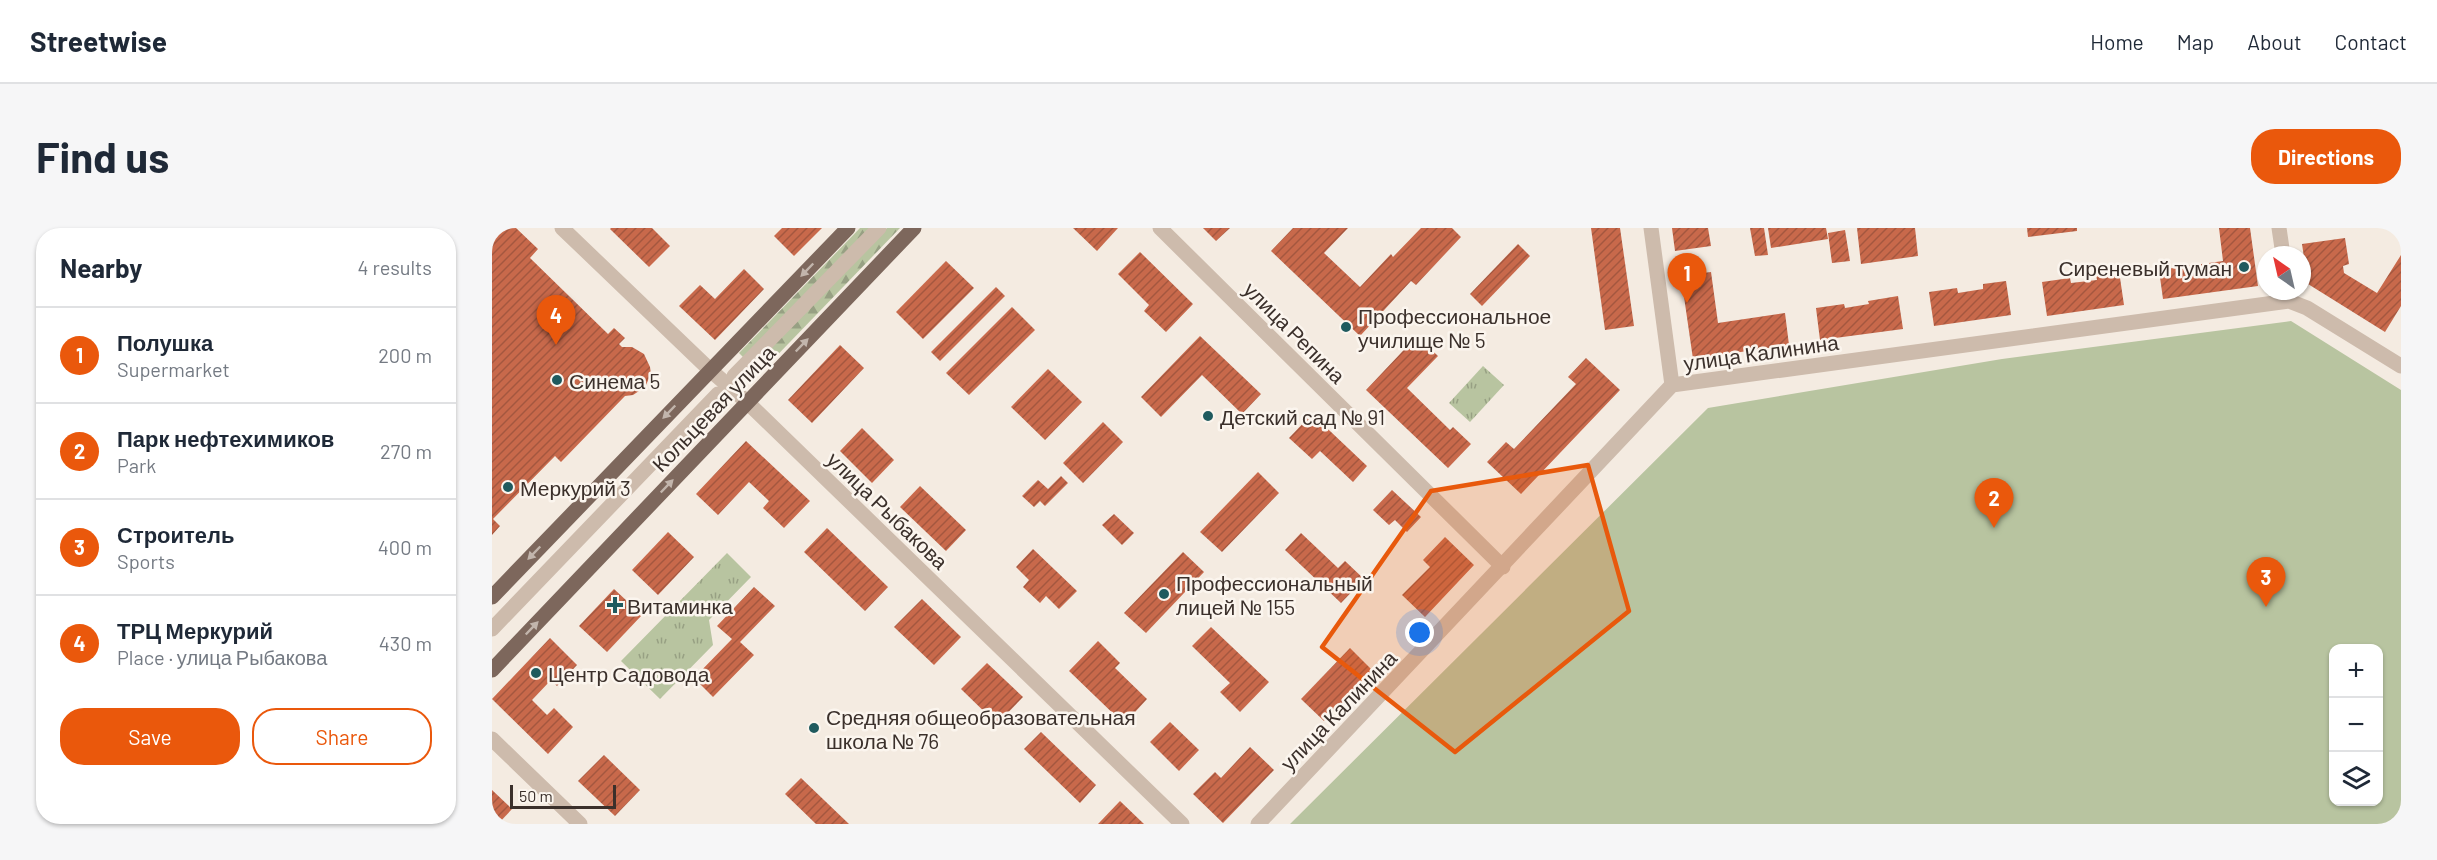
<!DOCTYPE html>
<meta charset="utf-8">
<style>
:root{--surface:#fff;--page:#f6f6f7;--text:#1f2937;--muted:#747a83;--line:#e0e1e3;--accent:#ea580c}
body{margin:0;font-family:Barlow,sans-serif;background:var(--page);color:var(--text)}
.controls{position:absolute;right:18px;bottom:18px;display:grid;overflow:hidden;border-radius:12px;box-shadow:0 2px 4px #0004}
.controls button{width:54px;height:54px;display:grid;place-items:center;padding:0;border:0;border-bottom:2px solid var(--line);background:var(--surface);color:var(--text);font:30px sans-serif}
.compass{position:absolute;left:1765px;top:18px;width:54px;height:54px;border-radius:50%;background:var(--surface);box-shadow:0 2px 4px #0004;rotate:326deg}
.scale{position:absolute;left:18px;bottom:15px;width:106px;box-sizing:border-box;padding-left:6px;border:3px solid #3b302b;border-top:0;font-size:16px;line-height:21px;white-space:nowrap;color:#3b302b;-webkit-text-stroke:4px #fbf5ee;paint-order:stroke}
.you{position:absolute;left:928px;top:405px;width:21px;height:21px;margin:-15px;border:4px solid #fff;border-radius:50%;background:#1a73e8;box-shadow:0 0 0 9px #1a73e833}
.badge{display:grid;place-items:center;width:39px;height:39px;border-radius:50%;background:var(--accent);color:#fff;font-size:20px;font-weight:700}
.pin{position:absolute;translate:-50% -50px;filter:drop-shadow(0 2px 3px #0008)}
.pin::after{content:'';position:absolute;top:32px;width:21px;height:18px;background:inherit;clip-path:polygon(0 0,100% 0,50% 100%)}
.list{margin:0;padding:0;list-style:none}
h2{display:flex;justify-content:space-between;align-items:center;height:78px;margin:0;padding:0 24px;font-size:26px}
h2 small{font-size:20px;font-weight:400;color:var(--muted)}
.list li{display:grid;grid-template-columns:39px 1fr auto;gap:18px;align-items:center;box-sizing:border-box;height:96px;padding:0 24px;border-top:2px solid var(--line)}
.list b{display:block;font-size:22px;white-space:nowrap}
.list p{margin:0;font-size:20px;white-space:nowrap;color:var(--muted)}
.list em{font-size:20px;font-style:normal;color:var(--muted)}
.actions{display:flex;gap:12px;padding:18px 24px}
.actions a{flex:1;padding:14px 0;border:2px solid var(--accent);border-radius:24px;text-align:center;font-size:21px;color:var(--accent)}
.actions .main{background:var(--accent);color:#fff}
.icon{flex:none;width:33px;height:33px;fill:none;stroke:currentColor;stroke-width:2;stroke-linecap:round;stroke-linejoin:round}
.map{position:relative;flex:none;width:1909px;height:596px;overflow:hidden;border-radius:24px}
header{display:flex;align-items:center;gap:36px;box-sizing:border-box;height:84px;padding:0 30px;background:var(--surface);border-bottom:2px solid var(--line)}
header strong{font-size:28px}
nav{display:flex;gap:33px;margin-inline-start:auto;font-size:21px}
.intro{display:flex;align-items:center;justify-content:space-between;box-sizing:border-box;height:144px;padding:0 36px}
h1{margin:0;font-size:42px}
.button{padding:15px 27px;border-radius:24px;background:var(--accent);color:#fff;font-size:21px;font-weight:700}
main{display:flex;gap:36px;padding:0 36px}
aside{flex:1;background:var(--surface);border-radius:24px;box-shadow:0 2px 4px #0004}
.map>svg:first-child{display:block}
.grass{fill:url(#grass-tufts)}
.forest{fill:url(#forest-firs)}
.green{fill:#b8c4a0;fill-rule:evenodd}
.building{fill:url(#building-hatch)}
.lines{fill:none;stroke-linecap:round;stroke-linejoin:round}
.minor{stroke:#cdbbac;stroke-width:15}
.major{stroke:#7d675c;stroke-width:15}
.oneway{fill:#c2b5ac}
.marked{fill:#e8590c;fill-opacity:0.2;stroke:#e8590c;stroke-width:4.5;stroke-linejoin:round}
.poi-dot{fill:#1f5a5e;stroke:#fbf5ee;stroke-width:2}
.labels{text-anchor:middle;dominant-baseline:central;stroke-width:5;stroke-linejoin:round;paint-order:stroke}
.poi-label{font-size:21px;fill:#3b302b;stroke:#fbf5ee;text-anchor:start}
.street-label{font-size:21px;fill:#3b302b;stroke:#fbf5ee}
</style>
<header>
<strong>Streetwise</strong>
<nav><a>Home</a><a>Map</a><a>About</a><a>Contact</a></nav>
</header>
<div class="intro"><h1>Find us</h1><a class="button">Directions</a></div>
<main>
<aside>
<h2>Nearby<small>4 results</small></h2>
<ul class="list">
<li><span class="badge">1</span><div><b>Полушка</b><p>Supermarket</p></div><em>200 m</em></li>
<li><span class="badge">2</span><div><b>Парк нефтехимиков</b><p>Park</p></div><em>270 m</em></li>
<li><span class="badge">3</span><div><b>Строитель</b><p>Sports</p></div><em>400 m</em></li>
<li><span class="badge">4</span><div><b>ТРЦ Меркурий</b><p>Place · улица Рыбакова</p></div><em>430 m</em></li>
</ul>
<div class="actions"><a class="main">Save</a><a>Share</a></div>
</aside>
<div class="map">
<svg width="1909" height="596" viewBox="0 0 1909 596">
<defs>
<pattern id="grass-tufts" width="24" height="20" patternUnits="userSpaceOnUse" patternTransform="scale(1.5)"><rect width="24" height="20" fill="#b8c4a0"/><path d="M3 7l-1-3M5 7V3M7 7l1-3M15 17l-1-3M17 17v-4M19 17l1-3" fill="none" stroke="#97a083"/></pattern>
<pattern id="forest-firs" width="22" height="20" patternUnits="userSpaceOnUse" patternTransform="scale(1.5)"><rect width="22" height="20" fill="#b8c4a0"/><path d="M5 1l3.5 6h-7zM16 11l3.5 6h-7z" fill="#97a083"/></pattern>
<pattern id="building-hatch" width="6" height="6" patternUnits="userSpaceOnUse" patternTransform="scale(1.5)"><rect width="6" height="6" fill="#c8694b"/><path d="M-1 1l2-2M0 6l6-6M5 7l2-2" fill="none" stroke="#a4573f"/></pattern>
</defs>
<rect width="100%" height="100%" fill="#f4ebe1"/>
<g class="grass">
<path d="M991,138L1012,157L978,194L957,175Z"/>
<path d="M235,325L259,349L217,392L221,417L168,471L129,433Z"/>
</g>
<g class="forest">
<path d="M368,0H382L254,132L247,125Z"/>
<path d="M395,0H408L268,145L261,138Z"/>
</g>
<path class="green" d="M1799,93L1909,162V596H798L1216,180L1510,131ZM1842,421H1886V574H1842Z"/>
<g class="building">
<path d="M0,0H24L46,21L38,30L116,106L122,100L133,110L127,116L130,119H140L152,126L158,139L159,146L153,159L141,167L133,168L69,234L63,228L1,291L8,298L0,307Z"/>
<path d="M119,0H160L178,18L157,39L118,1Z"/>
<path d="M290,0H330L302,28L282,8Z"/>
<path d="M581,0H626L605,23Z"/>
<path d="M711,0H738L724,13Z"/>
<path d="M801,0H856L832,25L868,59L899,26L901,29L929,0H960L969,9L924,57L919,53L868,108L779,23Z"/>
<path d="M1099,0H1128L1142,98L1113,102Z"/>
<path d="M1180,0H1216L1219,18L1183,23Z"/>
<path d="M1258,0H1272L1276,27L1263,28Z"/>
<path d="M1276,0H1334L1336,11L1279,20Z"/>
<path d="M1365,0H1423L1426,28L1369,36Z"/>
<path d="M1535,0H1585V3L1536,9Z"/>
<path d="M1727,0H1758L1766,58L1671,71L1667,42L1731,33Z"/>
<path d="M1353,2L1358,33L1340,35L1336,5Z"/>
<path d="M1853,10L1857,36L1851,38L1852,45L1885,65L1909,27V78L1893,104L1816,56L1810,16Z"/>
<path d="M1026,16L1038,28L990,78L978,66Z"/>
<path d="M648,24L701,76L674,104L652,83L657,77L626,46Z"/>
<path d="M454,33L482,60L431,111L404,84Z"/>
<path d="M252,41L272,61L223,112L187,78L208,57L223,71Z"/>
<path d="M1627,43L1632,77L1555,88L1550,54L1578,50L1579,55L1605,52L1604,47Z"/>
<path d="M1219,44L1226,95L1293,85L1297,117L1201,131L1189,48Z"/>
<path d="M1514,53L1519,87L1442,98L1437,64L1465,60L1466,65L1491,61V56Z"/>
<path d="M504,59L513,68L448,133L439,124Z"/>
<path d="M1406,68L1411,101L1328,112L1324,80L1352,76L1353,80L1377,76L1376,73Z"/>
<path d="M520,79L543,102L477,167L454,145Z"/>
<path d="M708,108L769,166L750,186L710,147L669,189L649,169Z"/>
<path d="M925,108L946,128L915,160L958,202L961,199L979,216L956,240L874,162Z"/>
<path d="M348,117L372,140L320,195L296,172Z"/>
<path d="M1094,130L1128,162L1029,266L995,234L1014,214L1022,221L1084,156L1076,149Z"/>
<path d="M556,141L590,174L553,212L519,179Z"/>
<path d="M820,186L875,238L861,254L828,223L820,231L797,210Z"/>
<path d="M611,194L631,214L591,255L571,235Z"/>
<path d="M370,200L402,232L380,255L348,223Z"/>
<path d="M254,213L318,273L292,300L271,280L277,273L257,254L226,287L204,266Z"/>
<path d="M766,244L787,265L730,324L708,304Z"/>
<path d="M569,248L576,255L553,278L548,273L542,279L530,268L546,252L556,261Z"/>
<path d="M428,258L474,302L454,323L408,279Z"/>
<path d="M900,262L929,289L915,304L903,292L897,297L881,282Z"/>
<path d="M622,286L642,305L630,317L610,297Z"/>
<path d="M335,300L396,359L373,383L312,324Z"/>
<path d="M176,304L202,329L166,367L140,342Z"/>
<path d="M809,305L846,340L853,333L872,351L849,375L793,322Z"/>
<path d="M953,309L982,337L933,389L910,367L938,339L931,332Z"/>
<path d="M541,321L585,363L567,381L554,368L548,375L531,359L537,352L524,339Z"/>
<path d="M691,324L712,344L654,405L632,385Z"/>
<path d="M262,359L283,378L248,414L262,427L221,469L202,450L240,411L225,398Z"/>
<path d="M122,361L150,387L115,424L87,398Z"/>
<path d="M430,371L469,409L442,437L402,399Z"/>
<path d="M719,399L777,454L748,484L728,464L738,455L700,418Z"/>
<path d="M58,410L85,437L65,458L59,452L40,472L55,487L62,480L81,499L56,526L0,471Z"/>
<path d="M606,413L628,435L623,440L655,471L632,496L577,443Z"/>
<path d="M858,420L881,443L832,493L809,471Z"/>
<path d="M495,435L531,469L505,496L469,461Z"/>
<path d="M678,494L707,522L687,543L658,514Z"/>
<path d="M549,504L604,557L588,575L532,521Z"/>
<path d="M758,519L782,542L731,595L701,566L723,544L729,550Z"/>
<path d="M112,527L148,562L123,588L86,553Z"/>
<path d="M309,550L357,596H324L293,566Z"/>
<path d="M0,562L20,581L6,596H0Z"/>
<path d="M628,573L652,596H606Z"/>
</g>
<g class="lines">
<g class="minor">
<path d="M70,0L217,141L255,174L690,596"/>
<path d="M668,0L1011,339"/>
<path d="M1159,0L1180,157"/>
<path d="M1787,0L1791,27"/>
<path d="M242,148L387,0"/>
<path d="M0,401L226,166"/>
<path d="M0,511L88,596"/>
<path d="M766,596L1180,157L1797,73L1815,80L1909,138"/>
</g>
<g class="major">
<path d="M0,369L356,0"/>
<path d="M0,442L422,0"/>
</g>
</g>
<defs><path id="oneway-solid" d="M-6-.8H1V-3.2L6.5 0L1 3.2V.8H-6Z" transform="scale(1.5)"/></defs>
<g class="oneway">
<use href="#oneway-solid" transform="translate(315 42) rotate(134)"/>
<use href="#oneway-solid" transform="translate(310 117) rotate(-46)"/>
<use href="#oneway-solid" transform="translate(177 184) rotate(134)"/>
<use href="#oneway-solid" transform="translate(175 258) rotate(-46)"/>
<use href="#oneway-solid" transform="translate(42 325) rotate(134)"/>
<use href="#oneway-solid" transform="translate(40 400) rotate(-46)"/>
</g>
<path class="marked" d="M1096,237L1137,383L963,524L830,419L939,263Z"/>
<g class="poi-dot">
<circle cx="1752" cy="39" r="6"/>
<circle cx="854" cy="99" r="6"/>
<circle cx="65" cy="152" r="6"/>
<circle cx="716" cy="188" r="6"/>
<circle cx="16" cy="259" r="6"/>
<circle cx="672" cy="366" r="6"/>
<path d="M120 368h6v6h6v6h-6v6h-6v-6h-6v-6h6z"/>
<circle cx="44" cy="445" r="6"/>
<circle cx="322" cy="500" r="6"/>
</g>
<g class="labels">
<g class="poi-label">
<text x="1740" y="39" text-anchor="end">Сиреневый туман</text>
<text x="866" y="87">Профессиональное<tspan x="866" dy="24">училище № 5</tspan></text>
<text x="77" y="152">Синема 5</text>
<text x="728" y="188">Детский сад № 91</text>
<text x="28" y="259">Меркурий 3</text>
<text x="684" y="354">Профессиональный<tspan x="684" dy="24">лицей № 155</tspan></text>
<text x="135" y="377">Витаминка</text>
<text x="56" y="445">Центр Садовода</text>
<text x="334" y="488">Средняя общеобразовательная<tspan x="334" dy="24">школа № 76</tspan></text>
</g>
<g class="street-label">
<text transform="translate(803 104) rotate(45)">улица Репина</text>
<text transform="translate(1269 124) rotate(-8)">улица Калинина</text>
<text transform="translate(221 180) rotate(-46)">Кольцевая улица</text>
<text transform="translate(396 282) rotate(44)">улица Рыбакова</text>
<text transform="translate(846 482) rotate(-46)">улица Калинина</text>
</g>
</g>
</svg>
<div class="controls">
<button>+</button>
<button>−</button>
<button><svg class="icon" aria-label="layers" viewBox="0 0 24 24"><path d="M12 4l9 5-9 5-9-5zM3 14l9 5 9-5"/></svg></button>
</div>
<svg class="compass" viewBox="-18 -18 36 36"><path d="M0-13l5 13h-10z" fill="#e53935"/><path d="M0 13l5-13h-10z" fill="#747a83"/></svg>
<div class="scale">50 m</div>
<div class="you"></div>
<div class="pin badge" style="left:1195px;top:75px">1</div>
<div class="pin badge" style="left:1502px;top:300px">2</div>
<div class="pin badge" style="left:1774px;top:379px">3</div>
<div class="pin badge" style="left:64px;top:117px">4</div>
</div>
</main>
